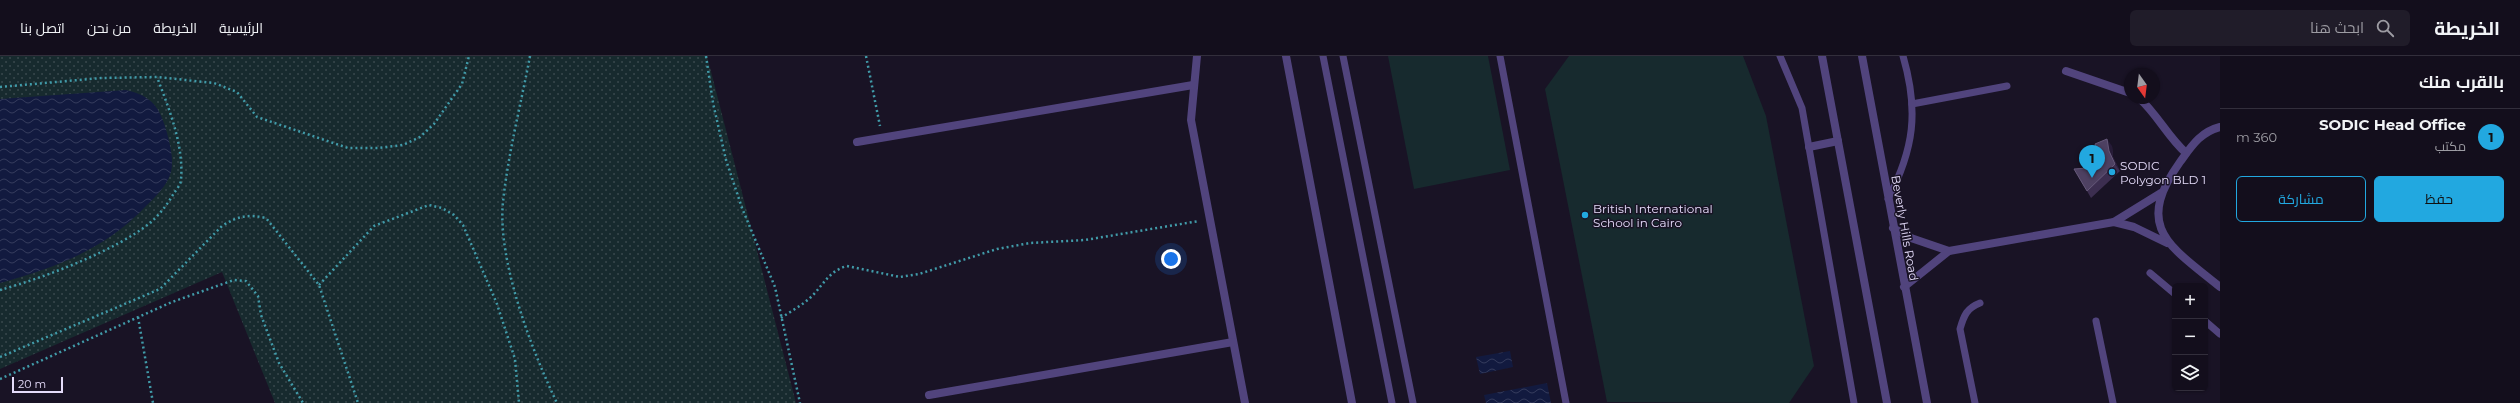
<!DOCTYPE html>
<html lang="ar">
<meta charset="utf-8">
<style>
:root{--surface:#130e1c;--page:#201c29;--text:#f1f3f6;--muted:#9d9ca3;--line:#322e3b;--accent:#22a8e0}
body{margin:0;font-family:Montserrat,Cairo,sans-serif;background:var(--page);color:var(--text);direction:rtl}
.controls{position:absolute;right:12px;bottom:12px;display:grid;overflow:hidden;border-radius:6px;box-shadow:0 1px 3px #0004}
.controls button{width:36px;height:36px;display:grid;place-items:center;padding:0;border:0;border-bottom:1px solid var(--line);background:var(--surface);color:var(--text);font:20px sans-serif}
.compass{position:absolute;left:2124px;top:12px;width:36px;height:36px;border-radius:50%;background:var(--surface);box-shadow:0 1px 3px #0004;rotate:166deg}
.scale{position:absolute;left:12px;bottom:10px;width:51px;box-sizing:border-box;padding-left:4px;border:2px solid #e5dcfa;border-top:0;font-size:11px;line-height:14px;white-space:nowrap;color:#e5dcfa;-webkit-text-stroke:3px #191325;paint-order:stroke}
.you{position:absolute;left:1171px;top:203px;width:14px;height:14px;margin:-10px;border:3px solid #fff;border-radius:50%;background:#1a73e8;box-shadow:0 0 0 6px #1a73e833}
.badge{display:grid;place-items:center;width:26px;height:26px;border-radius:50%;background:var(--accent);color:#111;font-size:13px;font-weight:700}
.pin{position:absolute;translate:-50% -33px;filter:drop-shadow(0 1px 2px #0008)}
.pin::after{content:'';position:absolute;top:21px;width:14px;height:12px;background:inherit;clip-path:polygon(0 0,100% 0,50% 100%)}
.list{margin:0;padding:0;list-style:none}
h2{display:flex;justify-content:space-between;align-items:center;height:52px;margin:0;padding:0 16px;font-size:17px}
h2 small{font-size:13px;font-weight:400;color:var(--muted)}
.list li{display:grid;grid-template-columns:26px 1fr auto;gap:12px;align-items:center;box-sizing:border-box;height:56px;padding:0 16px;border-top:1px solid var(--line)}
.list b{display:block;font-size:15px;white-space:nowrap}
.list p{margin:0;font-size:13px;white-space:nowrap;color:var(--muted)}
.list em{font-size:13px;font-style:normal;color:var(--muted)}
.actions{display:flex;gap:8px;padding:12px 16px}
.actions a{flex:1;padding:9px 0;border:1px solid var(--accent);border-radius:6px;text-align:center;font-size:14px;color:var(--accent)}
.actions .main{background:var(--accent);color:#111}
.icon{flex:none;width:22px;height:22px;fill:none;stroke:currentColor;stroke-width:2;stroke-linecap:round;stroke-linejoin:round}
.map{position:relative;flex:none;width:2220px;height:347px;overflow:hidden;direction:ltr}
header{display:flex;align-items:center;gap:24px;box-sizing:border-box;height:56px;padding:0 20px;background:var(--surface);border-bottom:1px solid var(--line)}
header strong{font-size:19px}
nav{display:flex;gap:22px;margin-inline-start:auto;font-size:14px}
.search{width:280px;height:36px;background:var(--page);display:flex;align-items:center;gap:10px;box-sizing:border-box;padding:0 14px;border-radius:6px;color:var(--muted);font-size:15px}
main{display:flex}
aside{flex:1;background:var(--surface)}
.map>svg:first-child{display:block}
.grass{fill:url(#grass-dots)}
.park{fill:#172a2e}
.water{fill:url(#water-waves)}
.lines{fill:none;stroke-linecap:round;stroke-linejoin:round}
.path{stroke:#419ba9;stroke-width:2.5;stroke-dasharray:2 3;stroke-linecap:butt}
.service{stroke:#51447d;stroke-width:7}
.minor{stroke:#51447d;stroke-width:8}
.tertiary{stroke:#51447d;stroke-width:8}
.wall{fill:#3c2e50}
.shaded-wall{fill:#261b37}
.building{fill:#4e4162;stroke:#66597a}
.poi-dot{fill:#22a8e0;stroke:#191325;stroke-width:1.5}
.labels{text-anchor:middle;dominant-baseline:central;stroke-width:3;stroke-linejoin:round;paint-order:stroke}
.poi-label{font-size:12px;fill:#e5dcfa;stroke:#191325;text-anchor:start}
.street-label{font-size:12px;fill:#e5dcfa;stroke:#191325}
</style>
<header>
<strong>الخريطة</strong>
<div class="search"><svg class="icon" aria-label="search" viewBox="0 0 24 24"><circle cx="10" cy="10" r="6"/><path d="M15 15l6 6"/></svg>ابحث هنا</div>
<nav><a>الرئيسية</a><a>الخريطة</a><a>من نحن</a><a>اتصل بنا</a></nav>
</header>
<main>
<aside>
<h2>بالقرب منك<small></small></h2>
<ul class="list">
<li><span class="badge">1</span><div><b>SODIC Head Office</b><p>مكتب</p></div><em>360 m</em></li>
</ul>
<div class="actions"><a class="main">حفظ</a><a>مشاركة</a></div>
</aside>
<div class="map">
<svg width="2220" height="347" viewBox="0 0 2220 347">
<defs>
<pattern id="grass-dots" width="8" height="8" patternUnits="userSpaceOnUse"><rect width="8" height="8" fill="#172a2e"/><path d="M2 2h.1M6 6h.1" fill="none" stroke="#39484d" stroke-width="1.8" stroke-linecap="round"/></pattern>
<pattern id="water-waves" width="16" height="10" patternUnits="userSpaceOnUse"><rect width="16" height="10" fill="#121a3f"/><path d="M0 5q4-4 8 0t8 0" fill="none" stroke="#343b5c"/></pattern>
</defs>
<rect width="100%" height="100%" fill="#191325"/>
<path class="grass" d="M0,0H707L796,347H275L222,216L0,313Z"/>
<g class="park">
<path d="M1388,0H1488L1510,114L1414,133Z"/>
<path d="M1569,0H1743L1766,60L1814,310L1789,347L1607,346L1545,33Z"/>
</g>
<g class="water">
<path d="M126,34C152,40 160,51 167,77C170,89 174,103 171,116C167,130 156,140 146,150C104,194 57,211 0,227V43Z"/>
<path d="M1510,295L1513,311L1480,318L1476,301Z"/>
<path d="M1547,327L1551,347H1486L1484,339Z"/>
</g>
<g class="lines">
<g class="path">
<path d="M530,0C521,48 508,98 503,146C497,204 532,295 557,347"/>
<path d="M706,0L713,47L726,104L742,152L775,231L800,347"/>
<path d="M866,0L880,70"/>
<path d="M0,31L101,22L157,21L214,27L237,36L257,61L348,92H379L403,89L420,81L434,68L462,28L469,0"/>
<path d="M319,229L374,170L429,149L442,152L454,159L463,169L497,248L515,303L519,347"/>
<path d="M0,234C43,222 115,195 150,167C159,159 168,148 174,137C177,133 181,128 181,124C184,89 169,53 157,21"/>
<path d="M138,261L153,347"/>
<path d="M781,262C791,255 803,249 812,240C824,228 829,215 847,210L900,221L919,218L997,193L1030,187L1085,184L1199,165"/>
<path d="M0,301L160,233L222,170C237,160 249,158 266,162L319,229L358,347"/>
<path d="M0,323L172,246L234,224L246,225L258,240L261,259L279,307L303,347"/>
</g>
<g class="service">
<path d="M1323,0L1392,347"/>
<path d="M1343,0L1413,347"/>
<path d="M1500,0L1566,347"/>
<path d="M1780,0L1802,52L1854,347"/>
<path d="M1912,48L2007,30"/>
<path d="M1888,143C1914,93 1919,55 1903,0"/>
<path d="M2150,217L2175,238"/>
<path d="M2096,265L2113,347"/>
<path d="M2205,265L2220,278"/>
<path d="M1975,347L1960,273C1964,259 1967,252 1980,247"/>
</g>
<g class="minor">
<path d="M1197,0L1191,64L1245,347"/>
<path d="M1286,0L1352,347"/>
<path d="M2066,15L2130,37"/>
<path d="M2139,42C2157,58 2168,81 2186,97"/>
<path d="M2220,71C2200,76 2191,91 2180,106C2133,172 2170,190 2220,231"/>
<path d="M857,86L1193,29"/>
<path d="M2114,166L2134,171L2167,187"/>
<path d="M1893,172L1911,182L1949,195"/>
<path d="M1904,231L1949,195L2114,166L2161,137"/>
<path d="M929,339L1233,286"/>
</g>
<g class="tertiary">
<path d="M1822,0L1887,347"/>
<path d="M1862,0L1927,347"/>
<path d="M1809,91L1838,85"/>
</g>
</g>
<path class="wall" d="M2112,90L2113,101L2120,115L2091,142L2087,135L2102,111Z"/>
<path class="shaded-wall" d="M2107,83L2112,90L2113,101L2120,115L2115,108L2109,95Z"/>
<path class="building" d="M2107,83L2109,95L2115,108L2087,135L2074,113L2102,111L2095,88Z"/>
<g class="poi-dot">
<circle cx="2112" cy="116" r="4"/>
<circle cx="1585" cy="159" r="4"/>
</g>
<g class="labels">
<g class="poi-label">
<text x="2120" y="109">SODIC<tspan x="2120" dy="14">Polygon BLD 1</tspan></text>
<text x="1593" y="152">British International<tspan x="1593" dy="14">School in Cairo</tspan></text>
</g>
<g class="street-label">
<text transform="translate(1905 172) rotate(80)">Beverly Hills Road</text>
</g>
</g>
</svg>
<div class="controls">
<button>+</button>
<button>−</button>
<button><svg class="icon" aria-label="layers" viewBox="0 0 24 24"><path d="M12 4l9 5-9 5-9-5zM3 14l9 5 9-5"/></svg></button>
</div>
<svg class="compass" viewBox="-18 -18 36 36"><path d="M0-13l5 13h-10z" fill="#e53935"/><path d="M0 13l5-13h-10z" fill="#9d9ca3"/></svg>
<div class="scale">20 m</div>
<div class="you"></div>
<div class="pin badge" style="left:2092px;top:122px">1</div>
</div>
</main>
